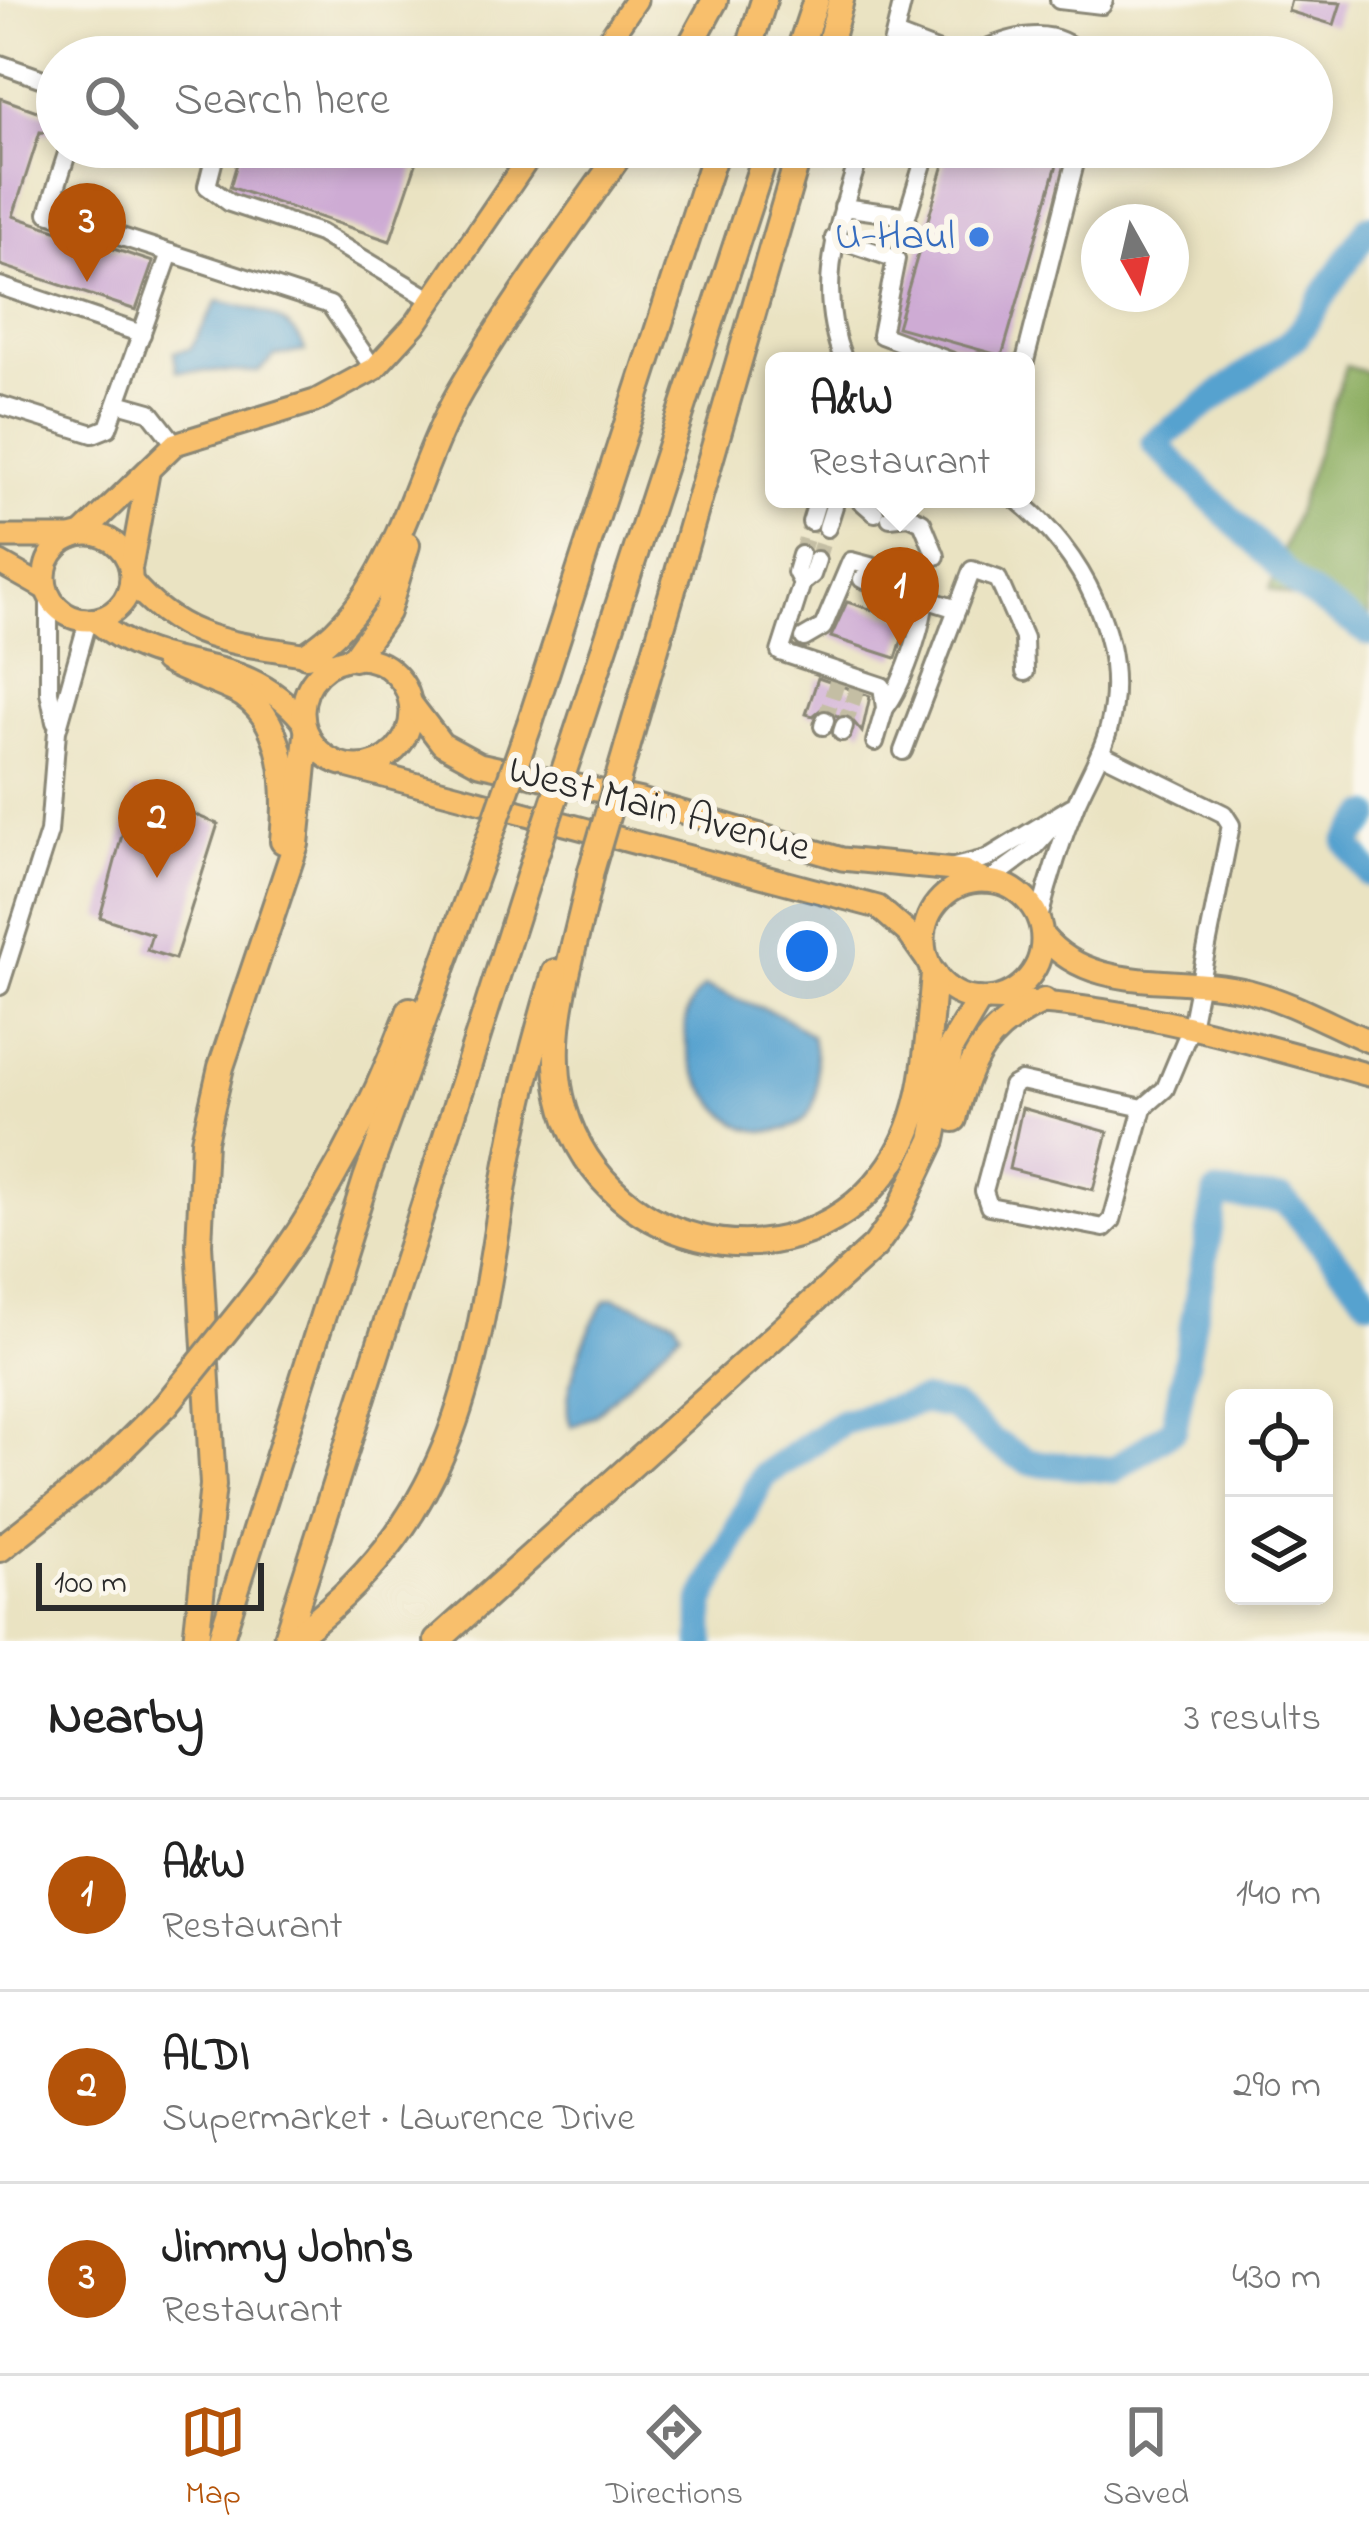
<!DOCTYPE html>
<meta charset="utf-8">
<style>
:root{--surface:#fff;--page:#f2f2f2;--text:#222;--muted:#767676;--line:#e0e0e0;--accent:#b45309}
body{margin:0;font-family:"Indie Flower",sans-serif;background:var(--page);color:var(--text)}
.controls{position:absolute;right:36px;bottom:36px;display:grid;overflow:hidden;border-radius:18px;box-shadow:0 6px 18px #0003}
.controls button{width:108px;height:108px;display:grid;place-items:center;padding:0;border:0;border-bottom:3px solid var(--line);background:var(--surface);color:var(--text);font:60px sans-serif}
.compass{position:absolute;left:1081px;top:204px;width:108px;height:108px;border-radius:50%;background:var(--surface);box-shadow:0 6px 18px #0003;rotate:172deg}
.scale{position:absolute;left:36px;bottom:30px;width:228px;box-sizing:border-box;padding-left:12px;border:6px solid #2b2b2b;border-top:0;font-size:33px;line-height:42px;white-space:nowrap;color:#2b2b2b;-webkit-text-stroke:9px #fbf7ec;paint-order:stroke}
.you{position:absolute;left:807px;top:951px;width:42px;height:42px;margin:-30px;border:9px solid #fff;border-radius:50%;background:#1a73e8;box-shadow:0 0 0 18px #1a73e833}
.badge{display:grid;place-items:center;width:78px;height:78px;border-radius:50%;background:var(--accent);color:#fff;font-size:39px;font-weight:700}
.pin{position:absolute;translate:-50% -99px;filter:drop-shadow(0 3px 6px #0008)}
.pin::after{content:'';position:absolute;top:63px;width:42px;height:36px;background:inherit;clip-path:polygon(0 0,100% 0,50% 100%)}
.popup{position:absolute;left:765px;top:352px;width:270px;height:156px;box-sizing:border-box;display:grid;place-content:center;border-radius:18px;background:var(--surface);filter:drop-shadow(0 3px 9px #0005);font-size:39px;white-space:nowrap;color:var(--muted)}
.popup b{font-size:45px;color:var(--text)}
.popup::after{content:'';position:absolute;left:50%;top:100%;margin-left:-24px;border:24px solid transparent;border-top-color:var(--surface)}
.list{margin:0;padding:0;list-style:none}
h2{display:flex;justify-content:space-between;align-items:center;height:156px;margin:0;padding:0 48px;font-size:51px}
h2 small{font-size:39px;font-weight:400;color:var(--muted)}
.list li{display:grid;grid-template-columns:78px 1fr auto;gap:36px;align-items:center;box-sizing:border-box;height:192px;padding:0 48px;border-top:3px solid var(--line)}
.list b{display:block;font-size:45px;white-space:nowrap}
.list p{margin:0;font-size:39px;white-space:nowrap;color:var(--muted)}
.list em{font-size:39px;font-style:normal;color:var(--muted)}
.icon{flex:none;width:66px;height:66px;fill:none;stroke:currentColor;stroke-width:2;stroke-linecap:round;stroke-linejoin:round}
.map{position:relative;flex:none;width:1369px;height:1641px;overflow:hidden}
.search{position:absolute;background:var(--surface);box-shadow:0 6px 18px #0003;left:36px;right:36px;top:36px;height:132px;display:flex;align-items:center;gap:30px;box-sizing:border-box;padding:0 42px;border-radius:66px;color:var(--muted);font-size:45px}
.sheet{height:732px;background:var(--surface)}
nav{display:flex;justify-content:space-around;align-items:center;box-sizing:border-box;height:168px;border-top:3px solid var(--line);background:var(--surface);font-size:33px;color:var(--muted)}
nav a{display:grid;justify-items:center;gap:6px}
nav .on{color:var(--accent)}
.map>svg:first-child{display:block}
.forest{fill:#8eaf63;stroke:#5c6d47;stroke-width:3}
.water{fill:#57a2cf;stroke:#41667d;stroke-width:3}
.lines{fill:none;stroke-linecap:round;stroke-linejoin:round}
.river{stroke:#57a2cf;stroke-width:27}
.building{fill:#ceabd4}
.minor-tunnel{stroke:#c4bea4;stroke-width:16;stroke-dasharray:16 8;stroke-linecap:butt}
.minor-casing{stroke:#8a8776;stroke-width:22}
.major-casing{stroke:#8a8776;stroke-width:27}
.highway-casing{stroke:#8a8776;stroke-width:30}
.minor{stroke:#fff;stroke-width:16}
.major{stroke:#f8bf6c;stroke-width:21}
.highway{stroke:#f8bf6c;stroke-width:24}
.highway-bridge-casing{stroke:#8a8776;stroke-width:30;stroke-linecap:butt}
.highway-bridge{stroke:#f8bf6c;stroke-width:24}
.shop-dot{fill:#3f7fe0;stroke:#fbf7ec;stroke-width:4.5}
.labels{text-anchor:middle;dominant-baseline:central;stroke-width:12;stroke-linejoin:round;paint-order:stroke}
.shop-label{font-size:42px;fill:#366cbe;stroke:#fbf7ec;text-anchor:end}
.street-label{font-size:42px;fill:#2b2b2b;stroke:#fbf7ec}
</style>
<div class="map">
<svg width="1369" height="1641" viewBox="0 0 1369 1641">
<rect width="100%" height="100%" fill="#fbf7ec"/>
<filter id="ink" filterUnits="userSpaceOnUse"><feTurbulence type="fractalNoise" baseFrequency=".00833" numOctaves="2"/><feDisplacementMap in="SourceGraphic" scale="24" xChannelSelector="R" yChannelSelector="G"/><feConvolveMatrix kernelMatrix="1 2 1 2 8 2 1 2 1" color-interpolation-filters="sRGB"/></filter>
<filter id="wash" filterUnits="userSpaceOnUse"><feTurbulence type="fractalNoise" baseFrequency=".004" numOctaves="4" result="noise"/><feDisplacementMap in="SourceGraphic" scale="48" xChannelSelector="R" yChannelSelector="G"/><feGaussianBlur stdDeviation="2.7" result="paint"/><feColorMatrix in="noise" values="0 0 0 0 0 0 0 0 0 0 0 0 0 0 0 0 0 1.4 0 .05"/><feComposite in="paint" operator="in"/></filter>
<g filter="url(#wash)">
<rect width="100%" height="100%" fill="#eae3c2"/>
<path class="forest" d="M1346,366L1369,373V625L1270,589Z"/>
<g class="water">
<path d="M218,301C249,307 296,316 305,351L275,356L258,372L177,371L174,352L190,349Z"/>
<path d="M705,987L783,1016L812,1036C818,1068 827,1123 782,1130C768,1133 749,1131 737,1123C698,1097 661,1020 705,987Z"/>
<path d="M614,1298L674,1319L681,1331L596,1414L572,1427C556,1402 589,1323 606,1300Z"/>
</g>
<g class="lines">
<g class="river">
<path d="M1369,227L1296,337L1154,443L1300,587L1369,633"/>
<path d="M1369,816L1347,843L1369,874"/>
<path d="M702,1641V1603L763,1476L842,1422L922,1401L953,1407L991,1440L1029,1462L1113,1470L1174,1429L1216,1194L1284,1200L1369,1299"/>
</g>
</g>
<g id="blocks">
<g class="building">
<path d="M1291,0L1341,3L1334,25L1288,11Z"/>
<path d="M0,98L54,117L49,133L40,132L13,216L153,262L136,310L0,265Z"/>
<path d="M242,147H382L417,161L390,241L230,187Z"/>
<path d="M949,147H1062L1002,356L897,327Z"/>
<path d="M847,602L908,621L896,658L831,637Z"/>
<path d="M818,678L870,696L862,732L847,714L837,716L824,707L813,716L806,714Z"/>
<path d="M134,790L218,824L175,959L147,950L152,934L100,917Z"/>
<path d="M1022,1108L1108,1132L1093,1190L1009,1169Z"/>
</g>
</g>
</g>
<g filter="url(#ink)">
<use href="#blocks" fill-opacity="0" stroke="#8a8776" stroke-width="3"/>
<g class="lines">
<g class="minor-tunnel">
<path d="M879,499L895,505"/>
<path d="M801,555L811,522"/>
<path d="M817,560L827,528"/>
<path d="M825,720L837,682"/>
<path d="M844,726L857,689"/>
</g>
<defs>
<g id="minor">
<path d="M1059,0L1102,5L1104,0"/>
<path d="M895,35L952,57"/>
<path d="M889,57L903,0"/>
<path d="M966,57C1003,40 1051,20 1083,57"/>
<path d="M0,64L57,84"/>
<path d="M69,147L48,213L330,305L374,369"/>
<path d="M217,147L207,186L230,203L320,233L432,300"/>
<path d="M493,147L525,163"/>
<path d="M843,207L907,216L928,147"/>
<path d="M834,238L896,259L881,335L950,361"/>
<path d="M0,286L142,334"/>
<path d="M844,361C813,285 840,221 862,147"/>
<path d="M1025,361L1079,147"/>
<path d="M118,403L150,412L175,444"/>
<path d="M0,405L93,434L108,428L170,253"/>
<path d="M859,499L875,513"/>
<path d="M1016,499C1082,551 1130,642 1109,727C1102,755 1087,778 1076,804C1061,841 1049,879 1039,918"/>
<path d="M890,518L909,516L922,522L936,556"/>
<path d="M811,522L818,499"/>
<path d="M827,528L834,506"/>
<path d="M801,555L796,572L802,583"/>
<path d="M817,560L812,575L802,583L780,652L882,686L885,708L875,742"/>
<path d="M862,579L957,609"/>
<path d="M49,597V692L55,722"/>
<path d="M804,638L823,627L851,561L923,580C933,602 902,690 885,708"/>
<path d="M823,726L825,720"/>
<path d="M842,732L844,726"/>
<path d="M903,751L972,570L998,579L1024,638L1025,672"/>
<path d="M1100,753L1224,814L1231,825L1191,1027L1165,1089L1143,1108L1021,1081L1012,1086L984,1191L989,1206L1104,1228L1112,1220L1143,1108"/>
<path d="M950,868L986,859L1071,807"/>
<path d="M989,881L1035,847L1062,817"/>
<path d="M0,986L49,832L57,731L88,621"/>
</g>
<g id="major">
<path d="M597,57L636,0"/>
<circle cx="88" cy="577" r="43"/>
<path d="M82,534L175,444L315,401L374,369L417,322L536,147"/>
<path d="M0,537H72"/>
<path d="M0,563L46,589"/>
<path d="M131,566L148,473"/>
<path d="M131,581C187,648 244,642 323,658"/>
<path d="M94,620C170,683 239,644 303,721"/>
<circle cx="357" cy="712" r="54"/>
<path d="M410,702L442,744L479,764L641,800L842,859L964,871L985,881"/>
<path d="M350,767L878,907L908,933L927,960"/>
<circle cx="983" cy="940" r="59"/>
<path d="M1043,936C1093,996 1176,973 1249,991C1292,1002 1329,1024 1369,1041"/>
<path d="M987,1000C1119,1002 1243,1040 1369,1075"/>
</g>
<g id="highway">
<path d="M684,57L715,0"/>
<path d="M746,57L764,0"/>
<path d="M797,57L816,0"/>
<path d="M826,57L841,0"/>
<path d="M306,655C396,599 411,476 461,390C510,306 569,227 625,147"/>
<path d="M354,658L387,612L407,545"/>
<path d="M166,660C188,672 212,679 235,690C287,716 288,791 283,841"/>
<path d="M530,723L717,147"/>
<path d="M576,735L768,147"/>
<path d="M627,748L801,147"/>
<path d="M591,871C578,943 545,1022 561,1096C593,1245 788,1298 884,1174C928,1118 927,1042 934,974"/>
<path d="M954,1119C968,1060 986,1026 1044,1001"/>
<path d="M249,1302C319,1213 370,1117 410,1010"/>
<path d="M0,1549L99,1471L166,1405"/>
<path d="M196,1641L213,1485L199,1244L204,1141L221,1067L296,844L307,735"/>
<path d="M220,1641L366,1179L487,845"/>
<path d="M285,1641L535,857"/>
<path d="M289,1641C450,1523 473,1388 501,1204C513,1125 532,1048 555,972"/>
<path d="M437,1641L875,1246L898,1214L933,1140L951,1047L979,1000"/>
</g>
</defs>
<use href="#minor" class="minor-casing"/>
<use href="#major" class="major-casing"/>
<use href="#highway" class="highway-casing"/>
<use href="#minor" class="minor"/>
<use href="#major" class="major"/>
<use href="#highway" class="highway"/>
<defs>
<g id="highway-bridge">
<path d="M487,845L530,723"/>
<path d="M535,857L576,735"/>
<path d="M591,871L627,748"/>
<path d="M166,1405L249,1302"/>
</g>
</defs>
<use href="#highway-bridge" class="highway-bridge-casing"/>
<use href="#highway-bridge" class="highway-bridge"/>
</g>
</g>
<circle class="shop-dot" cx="979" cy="237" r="12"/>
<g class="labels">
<g class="shop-label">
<text x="955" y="237">U-Haul</text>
</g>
<g class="street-label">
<text transform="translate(659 810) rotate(15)">West Main Avenue</text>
</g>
</g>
</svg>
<div class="controls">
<button><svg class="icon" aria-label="locate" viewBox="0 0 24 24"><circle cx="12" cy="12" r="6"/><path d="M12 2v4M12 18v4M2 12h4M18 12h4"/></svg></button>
<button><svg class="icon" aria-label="layers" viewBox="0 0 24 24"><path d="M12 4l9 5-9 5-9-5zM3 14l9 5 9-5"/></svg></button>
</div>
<svg class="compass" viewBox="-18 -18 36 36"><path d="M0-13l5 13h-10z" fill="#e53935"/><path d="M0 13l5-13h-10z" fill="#767676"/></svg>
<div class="scale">100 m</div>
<div class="you"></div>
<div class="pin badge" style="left:900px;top:646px">1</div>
<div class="popup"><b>A&amp;W</b>Restaurant</div>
<div class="pin badge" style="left:157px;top:878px">2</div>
<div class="pin badge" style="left:87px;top:282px">3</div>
<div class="search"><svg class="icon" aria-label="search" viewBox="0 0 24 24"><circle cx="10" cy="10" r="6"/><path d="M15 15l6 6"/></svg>Search here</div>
</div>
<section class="sheet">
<h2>Nearby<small>3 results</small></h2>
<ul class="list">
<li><span class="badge">1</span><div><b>A&amp;W</b><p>Restaurant</p></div><em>140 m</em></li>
<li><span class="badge">2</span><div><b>ALDI</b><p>Supermarket · Lawrence Drive</p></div><em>290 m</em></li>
<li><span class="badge">3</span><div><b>Jimmy John's</b><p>Restaurant</p></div><em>430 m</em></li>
</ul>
</section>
<nav>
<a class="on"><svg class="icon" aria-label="map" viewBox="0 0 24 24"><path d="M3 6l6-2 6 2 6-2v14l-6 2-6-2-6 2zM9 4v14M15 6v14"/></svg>Map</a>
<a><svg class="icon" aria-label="directions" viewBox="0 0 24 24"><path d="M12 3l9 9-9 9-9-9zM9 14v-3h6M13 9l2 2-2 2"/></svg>Directions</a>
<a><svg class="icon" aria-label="saved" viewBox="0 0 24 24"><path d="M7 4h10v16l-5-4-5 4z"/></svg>Saved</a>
</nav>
